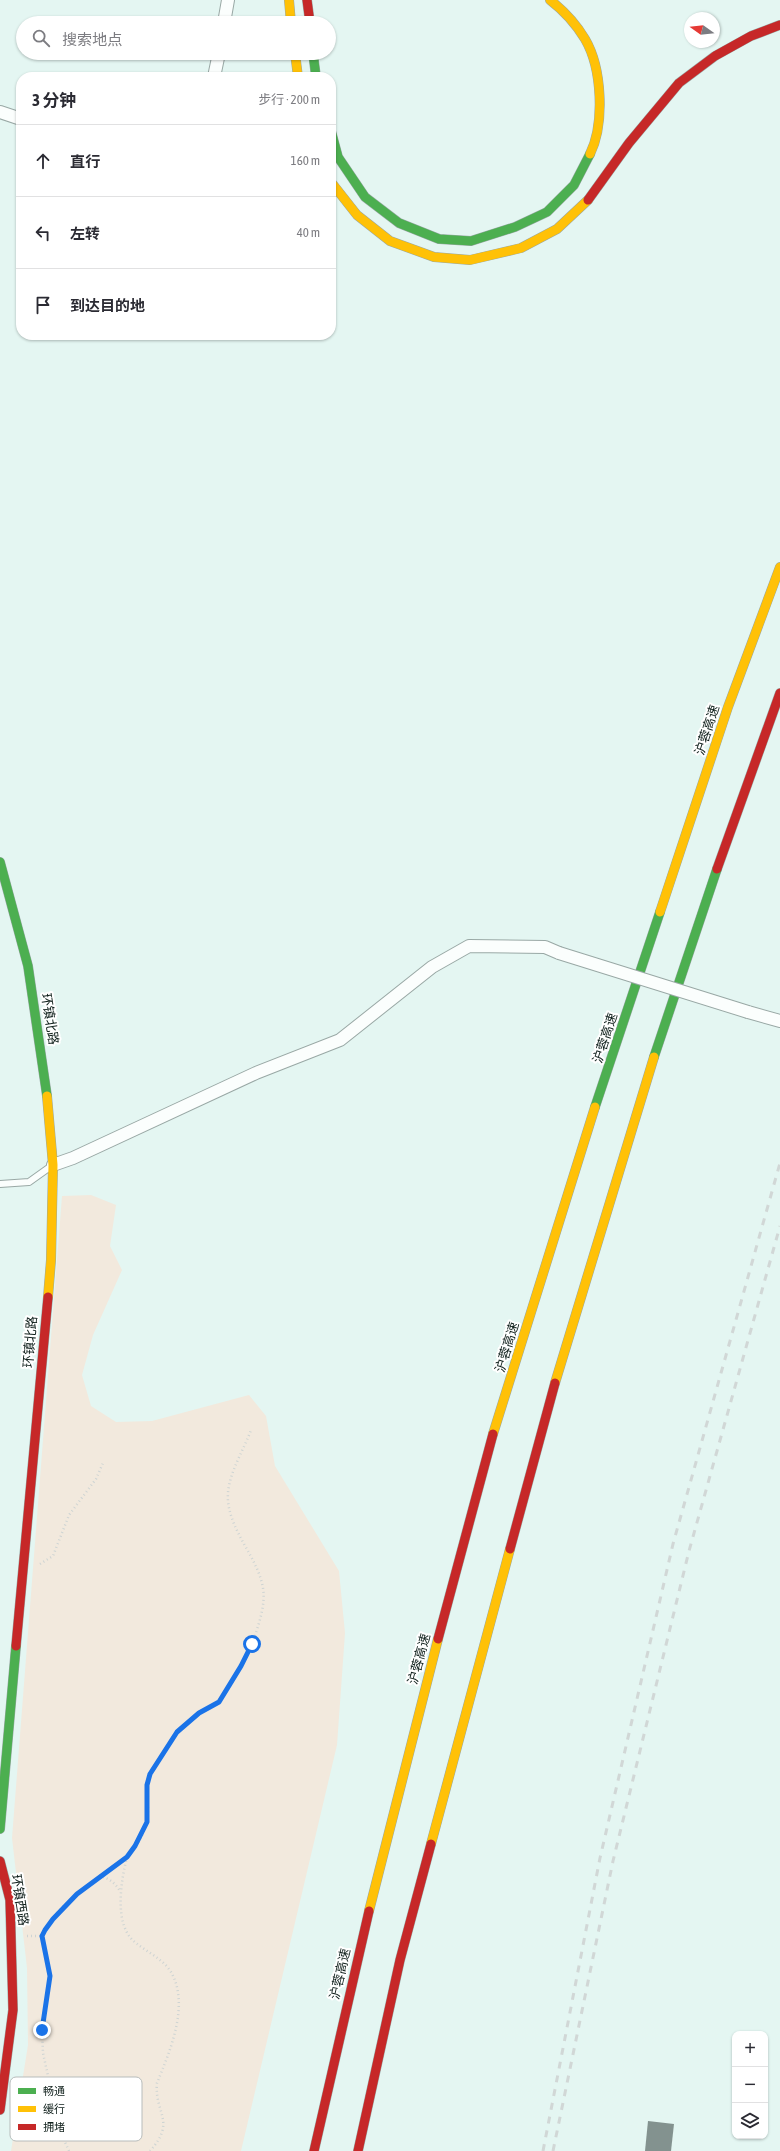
<!DOCTYPE html>
<html lang="zh">
<meta charset="utf-8">
<style>
:root{--surface:#fff;--page:#f7f7f7;--text:#2b2b33;--muted:#7c7c81;--line:#e1e1e2}
body{margin:0;font-family:"Asap Condensed","Noto Sans SC",sans-serif;background:var(--page);color:var(--text)}
.controls{position:absolute;right:12px;bottom:12px;display:grid;overflow:hidden;border-radius:8px;box-shadow:0 1px 3px #0004}
.controls button{width:36px;height:36px;display:grid;place-items:center;padding:0;border:0;border-bottom:1px solid var(--line);background:var(--surface);color:var(--text);font:20px sans-serif}
.compass{position:absolute;left:684px;top:12px;width:36px;height:36px;border-radius:50%;background:var(--surface);box-shadow:0 1px 3px #0004;rotate:285deg}
.stop{position:absolute;width:12px;height:12px;margin:-9px;border:3px solid #1a73e8;border-radius:50%;background:#fff}
.stop.end{background:#1a73e8;border-color:#fff;box-shadow:0 1px 4px #0008}
.list{margin:0;padding:0;list-style:none}
h2{display:flex;justify-content:space-between;align-items:center;height:52px;margin:0;padding:0 16px;font-size:17px}
h2 small{font-size:13px;font-weight:400;color:var(--muted)}
.list li{display:grid;grid-template-columns:26px 1fr auto;gap:12px;align-items:center;box-sizing:border-box;height:72px;padding:0 16px;border-top:1px solid var(--line)}
.list b{display:block;font-size:15px;white-space:nowrap}
.list em{font-size:13px;font-style:normal;color:var(--muted)}
.icon{flex:none;width:22px;height:22px;fill:none;stroke:currentColor;stroke-width:2;stroke-linecap:round;stroke-linejoin:round}
.map{position:relative;flex:none;width:780px;height:2151px;overflow:hidden}
.search{position:absolute;background:var(--surface);box-shadow:0 1px 3px #0004;left:16px;top:16px;width:320px;height:44px;display:flex;align-items:center;gap:10px;box-sizing:border-box;padding:0 14px;border-radius:22px;color:var(--muted);font-size:15px}
.panel{position:absolute;background:var(--surface);box-shadow:0 1px 3px #0004;left:16px;top:72px;width:320px;height:268px;border-radius:16px}
.map>svg:first-child{display:block}
.green{fill:#f2e9dd}
.building{fill:#83928f}
.lines{fill:none;stroke-linecap:round;stroke-linejoin:round}
.lane-casing{stroke:#99a8a5;stroke-width:8}
.street-casing{stroke:#99a8a5;stroke-width:14}
.fast-casing{stroke:#99a8a5;stroke-width:10}
.slow-casing{stroke:#99a8a5;stroke-width:10}
.jam-casing{stroke:#99a8a5;stroke-width:10}
.path{stroke:#ced4d3;stroke-width:2.5;stroke-dasharray:1 3;stroke-linecap:butt}
.lane{stroke:#fbfefd;stroke-width:6}
.street{stroke:#fbfefd;stroke-width:12}
.fast{stroke:#4caf50;stroke-width:9}
.slow{stroke:#ffc107;stroke-width:9}
.jam{stroke:#c62828;stroke-width:9}
.rail{stroke:#d1d7d6;stroke-width:3;stroke-dasharray:7 7;stroke-linecap:butt}
.street-bridge-casing{stroke:#99a8a5;stroke-width:14;stroke-linecap:butt}
.street-bridge{stroke:#fbfefd;stroke-width:12}
.route{stroke:#1a73e8;stroke-width:5}
.labels{text-anchor:middle;dominant-baseline:central;stroke-width:4;stroke-linejoin:round;paint-order:stroke}
.street-label{font-size:13px;fill:#0f1f1b;stroke:#fff}
.key{fill:#fff;stroke:#b7bcbb;stroke-width:1}
.key-label{font-size:11px;fill:#0f1f1b}
</style>
<div class="map">
<svg width="780" height="2151" viewBox="0 0 780 2151">
<rect width="100%" height="100%" fill="#e4f6f2"/>
<path class="green" d="M91,1195L116,1205L110,1246L122,1270L93,1335L82,1375L91,1406L116,1422L152,1421L249,1395L266,1416L275,1466L339,1571L345,1633L337,1745L241,2151H11L28,2045L27,1968L12,1838L62,1196Z"/>
<path class="building" d="M648,2121L674,2124L671,2151H645Z"/>
<g class="lines">
<defs>
<path id="lane" d="M0,1184L29,1182L50,1167"/>
<g id="street">
<path d="M224,23L228,0"/>
<path d="M214,77L219,53"/>
<path d="M0,112L21,119"/>
<path d="M748,1012L780,1021"/>
<path d="M53,1165L73,1158L256,1073L340,1040L432,967L469,946L545,947L559,953"/>
</g>
<g id="fast">
<path d="M313,53L316,77"/>
<path d="M331,131L338,157L365,197L399,223L439,239L471,241L515,227L547,212L574,185L590,154"/>
<path d="M0,862L28,966L47,1096"/>
<path d="M654,1057L717,869"/>
<path d="M595,1107L660,912"/>
<path d="M0,1829L16,1646"/>
</g>
<g id="slow">
<path d="M289,0L291,23"/>
<path d="M550,0C563,10 576,24 585,39C602,68 605,123 590,154"/>
<path d="M295,53L298,77"/>
<path d="M331,182L357,215L390,241L434,257L470,260L521,248L557,229L588,200"/>
<path d="M660,912L728,707L780,567"/>
<path d="M47,1096L53,1165L51,1260L48,1297"/>
<path d="M555,1383L654,1057"/>
<path d="M493,1434L595,1107"/>
<path d="M431,1844L510,1549"/>
<path d="M369,1911L438,1639"/>
</g>
<g id="jam">
<path d="M307,0L310,23"/>
<path d="M588,200L629,143L679,83L715,56L751,36L780,25"/>
<path d="M717,869L780,693"/>
<path d="M510,1549L555,1383"/>
<path d="M438,1639L493,1434"/>
<path d="M16,1646L48,1297"/>
<path d="M0,1861L10,1900L13,2010L0,2110"/>
<path d="M314,2151L369,1911"/>
<path d="M358,2151L400,1960L431,1844"/>
</g>
</defs>
<use href="#lane" class="lane-casing"/>
<use href="#street" class="street-casing"/>
<use href="#fast" class="fast-casing"/>
<use href="#slow" class="slow-casing"/>
<use href="#jam" class="jam-casing"/>
<g class="path">
<path d="M40,1564L53,1556L69,1515L96,1479L103,1463"/>
<path d="M127,1857C121,1881 113,1926 136,1943C147,1952 163,1959 171,1972C190,2005 170,2051 157,2083C154,2113 177,2121 150,2151"/>
<path d="M99,1876C109,1878 115,1883 120,1891"/>
<path d="M27,1936H42"/>
<path d="M69,2151L60,2131L43,2053L42,2030L50,1976L42,1936C54,1910 80,1890 103,1874C111,1869 121,1863 127,1856C140,1844 149,1825 148,1808C147,1795 145,1784 151,1772C163,1752 175,1732 193,1717C201,1712 213,1708 219,1702C230,1689 245,1659 252,1644C258,1627 266,1605 263,1588C258,1558 231,1533 228,1501C226,1477 243,1452 251,1430"/>
</g>
<use href="#lane" class="lane"/>
<use href="#street" class="street"/>
<use href="#fast" class="fast"/>
<use href="#slow" class="slow"/>
<use href="#jam" class="jam"/>
<g class="rail">
<path d="M543,2151L600,1858L673,1544L780,1163"/>
<path d="M553,2151L613,1861L689,1551L780,1226"/>
</g>
<defs>
<path id="street-bridge" d="M559,953L748,1012"/>
</defs>
<use href="#street-bridge" class="street-bridge-casing"/>
<use href="#street-bridge" class="street-bridge"/>
</g>
<g class="lines">
<path class="route" d="M42,2030L50,1976L42,1936L45,1930L53,1919L77,1894L127,1857L135,1846L147,1822V1785L150,1774L177,1732L199,1713L219,1702L241,1666L252,1644"/>
</g>
<g class="labels">
<g class="street-label">
<text transform="translate(707 730) rotate(-72)">沪蓉高速</text>
<text transform="translate(50 1019) rotate(81)">环镇北路</text>
<text transform="translate(605 1038) rotate(-72)">沪蓉高速</text>
<text transform="translate(30 1342) rotate(-85)">环镇北路</text>
<text transform="translate(507 1347) rotate(-73)">沪蓉高速</text>
<text transform="translate(419 1659) rotate(-75)">沪蓉高速</text>
<text transform="translate(20 1900) rotate(81)">环镇西路</text>
<text transform="translate(340 1974) rotate(-77)">沪蓉高速</text>
</g>
</g>
<rect x="10" y="2077" width="132" height="64" rx="6" class="key"/>
<rect x="18" y="2088" width="18" height="6" fill="#4caf50"/>
<rect x="18" y="2106" width="18" height="6" fill="#ffc107"/>
<rect x="18" y="2124" width="18" height="6" fill="#c62828"/>
<g class="key-label">
<text x="43" y="2095">畅通</text>
<text x="43" y="2113">缓行</text>
<text x="43" y="2131">拥堵</text>
</g>
</svg>
<div class="controls">
<button>+</button>
<button>−</button>
<button><svg class="icon" aria-label="layers" viewBox="0 0 24 24"><path d="M12 4l9 5-9 5-9-5zM3 14l9 5 9-5"/></svg></button>
</div>
<svg class="compass" viewBox="-18 -18 36 36"><path d="M0-13l5 13h-10z" fill="#e53935"/><path d="M0 13l5-13h-10z" fill="#7c7c81"/></svg>
<div class="stop" style="left:252px;top:1644px"></div>
<div class="stop end" style="left:42px;top:2030px"></div>
<div class="search"><svg class="icon" aria-label="search" viewBox="0 0 24 24"><circle cx="10" cy="10" r="6"/><path d="M15 15l6 6"/></svg>搜索地点</div>
<section class="panel">
<h2>3 分钟<small>步行 · 200 m</small></h2>
<ul class="list">
<li><svg class="icon" aria-label="ahead" viewBox="0 0 24 24"><path d="M12 20V5M6 11l6-6 6 6"/></svg><div><b>直行</b></div><em>160 m</em></li>
<li><svg class="icon" aria-label="left" viewBox="0 0 24 24"><path d="M17 20v-9H6M10 6l-5 5 5 5"/></svg><div><b>左转</b></div><em>40 m</em></li>
<li><svg class="icon" aria-label="arrive" viewBox="0 0 24 24"><path d="M6 21V4h12l-3 4 3 4H6"/></svg><div><b>到达目的地</b></div></li>
</ul>
</section>
</div>
